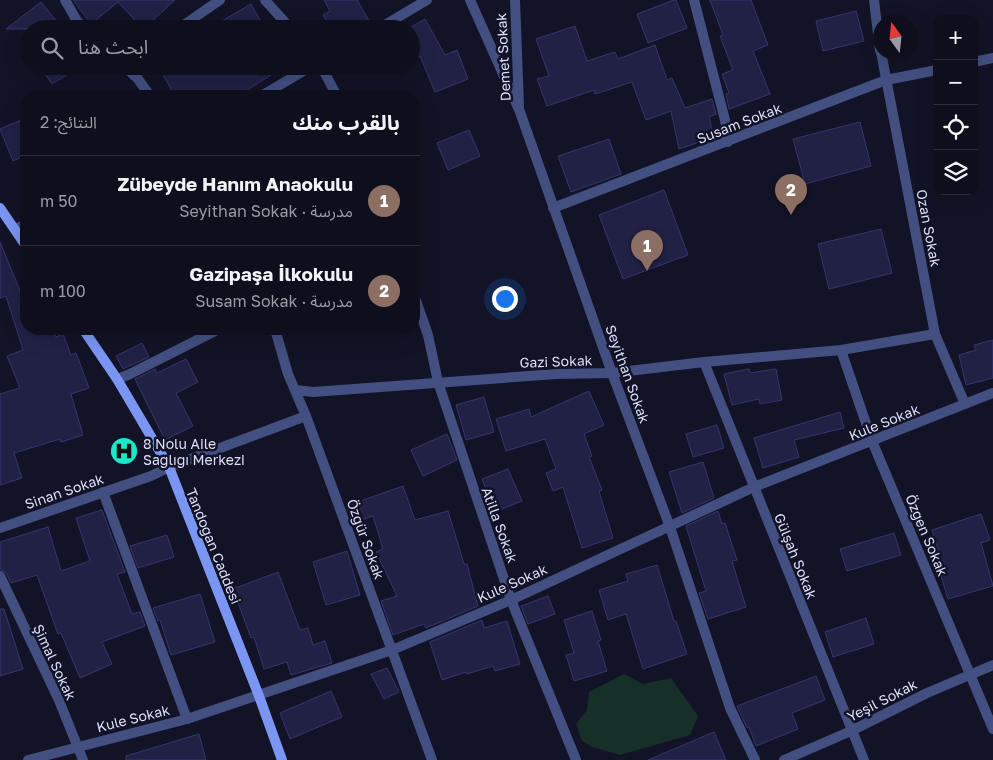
<!DOCTYPE html>
<html lang="ar">
<meta charset="utf-8">
<style>
:root{--surface:#0e0e1c;--page:#171725;--text:#f1f3f6;--muted:#9b9ca3;--line:#2e2e3b;--accent:#db2777}
body{margin:0;font-family:"Golos Text","Noto Sans Arabic",sans-serif;background:var(--page);color:var(--text);direction:rtl}
.controls{position:absolute;right:15px;top:15px;display:grid;overflow:hidden;border-radius:10px;box-shadow:0 5px 20px #0002}
.controls button{width:45px;height:45px;display:grid;place-items:center;padding:0;border:0;border-bottom:1px solid var(--line);background:var(--surface);color:var(--text);font:25px sans-serif}
.compass{position:absolute;left:873px;top:15px;width:45px;height:45px;border-radius:50%;background:var(--surface);box-shadow:0 5px 20px #0002;rotate:345deg}
.you{position:absolute;left:504px;top:298px;width:18px;height:18px;margin:-12px;border:4px solid #fff;border-radius:50%;background:#1a73e8;box-shadow:0 0 0 8px #1a73e833}
.badge{display:grid;place-items:center;width:32px;height:32px;border-radius:50%;background:var(--accent);color:#fff;font-size:16px;font-weight:700}
.pin{position:absolute;translate:-50% -41px;filter:drop-shadow(0 1px 2px #0008)}
.pin::after{content:'';position:absolute;top:26px;width:18px;height:15px;background:inherit;clip-path:polygon(0 0,100% 0,50% 100%)}
.list{margin:0;padding:0;list-style:none}
h2{display:flex;justify-content:space-between;align-items:center;height:65px;margin:0;padding:0 20px;font-size:21px}
h2 small{font-size:16px;font-weight:400;color:var(--muted)}
.list li{display:grid;grid-template-columns:32px 1fr auto;gap:15px;align-items:center;box-sizing:border-box;height:90px;padding:0 20px;border-top:1px solid var(--line)}
.list b{display:block;font-size:19px;white-space:nowrap}
.list p{margin:0;font-size:16px;white-space:nowrap;color:var(--muted)}
.list em{font-size:16px;font-style:normal;color:var(--muted)}
.icon{flex:none;width:28px;height:28px;fill:none;stroke:currentColor;stroke-width:2;stroke-linecap:round;stroke-linejoin:round}
.map{position:relative;flex:none;width:993px;height:760px;overflow:hidden;direction:ltr}
.search{position:absolute;background:var(--surface);box-shadow:0 5px 20px #0002;left:20px;top:20px;width:400px;height:55px;display:flex;align-items:center;gap:12px;box-sizing:border-box;padding:0 18px;border-radius:28px;color:var(--muted);font-size:19px}
.panel{position:absolute;background:var(--surface);box-shadow:0 5px 20px #0002;left:20px;top:90px;width:400px;height:245px;border-radius:20px;direction:rtl}
.map>svg:first-child{display:block}
.green{fill:#162f28}
.building{fill:#202145;stroke:#34376f}
.lines{fill:none;stroke-linecap:round;stroke-linejoin:round}
.street{stroke:#424f80;stroke-width:10}
.secondary{stroke:#7b95f2;stroke-width:10}
.labels{text-anchor:middle;dominant-baseline:central;stroke-width:5;stroke-linejoin:round;paint-order:stroke}
.street-label{font-size:14px;fill:#dbdffb;stroke:#121326}
.poi-label{font-size:14px;fill:#dbdffb;stroke:#121326;text-anchor:start}
</style>
<div class="map">
<svg width="993" height="760" viewBox="0 0 993 760">
<rect width="100%" height="100%" fill="#121326"/>
<path class="green" d="M624,674L643,684L671,678L698,716L690,735L620,755L592,747L582,741L576,724L587,710L589,692Z"/>
<g class="building">
<path d="M73,0H175L143,29L118,2L91,24Z"/>
<path d="M324,0H357L372,26L371,29H331L323,15L330,11Z"/>
<path d="M674,0H676L687,28L648,43L637,14Z"/>
<path d="M710,0H751L768,45L753,51L770,94L729,109L726,94L729,93L722,74L733,70L720,36L723,35Z"/>
<path d="M41,2L57,22L48,29H6Z"/>
<path d="M251,4L265,29H208Z"/>
<path d="M856,11L864,41L823,51L816,21Z"/>
<path d="M425,19L445,55L457,50L468,79L435,92L420,56L411,61V27Z"/>
<path d="M575,26L587,61L615,52L618,59L655,45L667,80L672,78L685,108L712,99L716,114L709,117L714,137L679,149L671,111L646,120L632,82L595,94L594,90L547,106L537,79L549,76L536,39Z"/>
<path d="M40,66H81L52,84Z"/>
<path d="M158,66H285L238,96H175Z"/>
<path d="M26,118V155L13,161L0,129Z"/>
<path d="M860,122L871,166L805,184L793,139Z"/>
<path d="M469,130L480,156L448,170L437,143Z"/>
<path d="M609,139L621,174L571,192L558,156Z"/>
<path d="M664,190L688,255L623,279L599,215Z"/>
<path d="M881,229L892,273L829,289L818,244Z"/>
<path d="M0,242L26,305V329H53L56,337L63,334L71,355L76,353L89,388L71,394L83,435L61,442L60,439L14,453L22,478L0,485V394L20,388L7,356L23,350L6,296L0,298Z"/>
<path d="M993,340V378L966,385L959,355L976,350L974,345Z"/>
<path d="M142,343L149,357L123,369L116,356Z"/>
<path d="M186,359L198,382L176,393L193,426L165,440L135,379L155,369L157,373Z"/>
<path d="M749,369L750,373L776,369L782,400L760,404L759,399L732,405L724,374Z"/>
<path d="M589,391L604,425L584,434L592,456L589,457L602,490L599,491L613,538L582,548L563,487L553,491L546,473L556,469L545,439L506,451L496,419L529,409L531,417Z"/>
<path d="M484,397L494,432L466,440L456,405Z"/>
<path d="M840,412L844,428L794,440L799,457L763,468L754,438Z"/>
<path d="M717,425L724,448L693,457L686,434Z"/>
<path d="M447,434L457,460L423,476L411,450Z"/>
<path d="M703,462L714,498L682,513L669,472Z"/>
<path d="M508,469L522,501L495,512L482,479Z"/>
<path d="M403,486L415,520L448,511L464,564H467L478,606L426,628L424,624L393,635L381,601L397,596L376,552L383,549L373,516L353,523L346,506Z"/>
<path d="M102,510L125,572L117,574L132,614L140,612L145,626L102,642L112,664L80,678L61,633L58,634L37,575L11,583L6,573L0,569V542L48,527L61,571L90,561L76,518Z"/>
<path d="M718,511L722,524L725,523L737,560L732,561L746,607L708,619L699,593L706,591L686,526Z"/>
<path d="M981,514L990,540L981,543L993,586L948,599L938,566L943,564L932,530Z"/>
<path d="M894,533L901,555L847,571L840,549Z"/>
<path d="M167,535L174,557L138,568L130,546Z"/>
<path d="M347,551L360,595L326,605L313,562Z"/>
<path d="M657,565L674,621H676L687,654L643,669L626,614L608,620L599,590L628,581L626,574Z"/>
<path d="M278,572L300,630L308,628L313,645L325,641L332,663L291,675L287,662L264,669L254,637L251,638L233,589Z"/>
<path d="M200,594L215,642L171,655L160,620L158,621L153,608Z"/>
<path d="M548,596L555,614L528,624L521,606Z"/>
<path d="M0,609H4L23,669L0,676Z"/>
<path d="M592,611L601,640L598,641L607,671L574,681L566,655L574,653L564,620Z"/>
<path d="M866,618L874,644L833,657L825,632Z"/>
<path d="M482,620L484,628L507,621L520,664L495,671L493,666L467,674L466,672L442,680L430,642Z"/>
<path d="M387,668L399,692L384,699L371,674Z"/>
<path d="M816,676L825,700L792,713L798,729L756,746L749,727L747,728L737,706Z"/>
<path d="M331,691L342,717L290,739L280,713Z"/>
<path d="M714,732L726,760H648Z"/>
<path d="M199,734L206,760H126V756Z"/>
</g>
<g class="lines">
<g class="street">
<path d="M65,0L77,21L85,29"/>
<path d="M265,0L291,29"/>
<path d="M470,0L520,112L612,373L670,527L730,708L755,760"/>
<path d="M515,0L519,106"/>
<path d="M694,0L725,120L728,142"/>
<path d="M874,0L880,51"/>
<path d="M178,29L220,0"/>
<path d="M378,29L427,0"/>
<path d="M881,52L935,334L965,404"/>
<path d="M974,62L993,58"/>
<path d="M124,66L138,79L150,96"/>
<path d="M321,66L337,96"/>
<path d="M261,96L312,66"/>
<path d="M553,208L886,80L937,70"/>
<path d="M15,229L26,224"/>
<path d="M414,295L428,335L438,382L511,600L576,760"/>
<path d="M275,329L288,374L306,416L432,760"/>
<path d="M841,350L872,441L993,729"/>
<path d="M704,362L864,760"/>
<path d="M117,379L128,375L219,329"/>
<path d="M295,390L313,392L556,374L612,373L704,362L841,350L935,334"/>
<path d="M103,492L187,719"/>
<path d="M0,528L151,476L169,467L306,416"/>
<path d="M0,576L58,698L83,760"/>
<path d="M28,760L187,719L392,650L511,600L754,487L993,393"/>
<path d="M784,760L851,731L927,693L993,665"/>
</g>
<g class="secondary">
<path d="M0,208L26,246"/>
<path d="M83,329L117,379L169,467L259,696L282,760"/>
</g>
</g>
<defs>
<symbol id="hospital-disc" viewBox="-11 -11 22 22"><circle r="9.5" fill="#1ae8cb" stroke="#121326"/><path d="M-5-5h3v3.5h4V-5h3V5h-3V1.5h-4V5h-3Z" fill="#111"/></symbol>
</defs>
<g fill-rule="evenodd">
<use href="#hospital-disc" x="108" y="435" width="32" height="32"/>
</g>
<g class="labels">
<g class="street-label">
<text transform="translate(503 57) rotate(-93)">Demet Sokak</text>
<text transform="translate(739 123) rotate(-21)">Susam Sokak</text>
<text transform="translate(929 228) rotate(79)">Ozan Sokak</text>
<text transform="translate(556 361) rotate(-2)">Gazi Sokak</text>
<text transform="translate(628 374) rotate(70)">Seyithan Sokak</text>
<text transform="translate(884 422) rotate(-22)">Kule Sokak</text>
<text transform="translate(64 491) rotate(-19)">Sinan Sokak</text>
<text transform="translate(500 525) rotate(70)">Atilla Sokak</text>
<text transform="translate(927 535) rotate(67)">Özgen Sokak</text>
<text transform="translate(366 539) rotate(70)">Özgür Sokak</text>
<text transform="translate(214 546) rotate(68)">Tandoğan Caddesi</text>
<text transform="translate(796 556) rotate(68)">Gülşah Sokak</text>
<text transform="translate(512 583) rotate(-24)">Kule Sokak</text>
<text transform="translate(55 662) rotate(65)">Şimal Sokak</text>
<text transform="translate(882 700) rotate(-27)">Yeşil Sokak</text>
<text transform="translate(133 718) rotate(-14)">Kule Sokak</text>
</g>
<g class="poi-label">
<text x="143" y="443">8 Nolu Aile<tspan x="143" dy="16">Sağlığı Merkezi</tspan></text>
</g>
</g>
</svg>
<div class="controls">
<button>+</button>
<button>−</button>
<button><svg class="icon" aria-label="locate" viewBox="0 0 24 24"><circle cx="12" cy="12" r="6"/><path d="M12 2v4M12 18v4M2 12h4M18 12h4"/></svg></button>
<button><svg class="icon" aria-label="layers" viewBox="0 0 24 24"><path d="M12 4l9 5-9 5-9-5zM3 14l9 5 9-5"/></svg></button>
</div>
<svg class="compass" viewBox="-18 -18 36 36"><path d="M0-13l5 13h-10z" fill="#e53935"/><path d="M0 13l5-13h-10z" fill="#9b9ca3"/></svg>
<div class="you"></div>
<div class="pin badge" style="left:647px;top:271px;background:#8d6e63">1</div>
<div class="pin badge" style="left:791px;top:215px;background:#8d6e63">2</div>
<div class="search"><svg class="icon" aria-label="search" viewBox="0 0 24 24"><circle cx="10" cy="10" r="6"/><path d="M15 15l6 6"/></svg>ابحث هنا</div>
<section class="panel">
<h2>بالقرب منك<small>النتائج: 2</small></h2>
<ul class="list">
<li><span class="badge" style="background:#8d6e63">1</span><div><b>Zübeyde Hanım Anaokulu</b><p>مدرسة · Seyithan Sokak</p></div><em>50 m</em></li>
<li><span class="badge" style="background:#8d6e63">2</span><div><b>Gazipaşa İlkokulu</b><p>مدرسة · Susam Sokak</p></div><em>100 m</em></li>
</ul>
</section>
</div>
